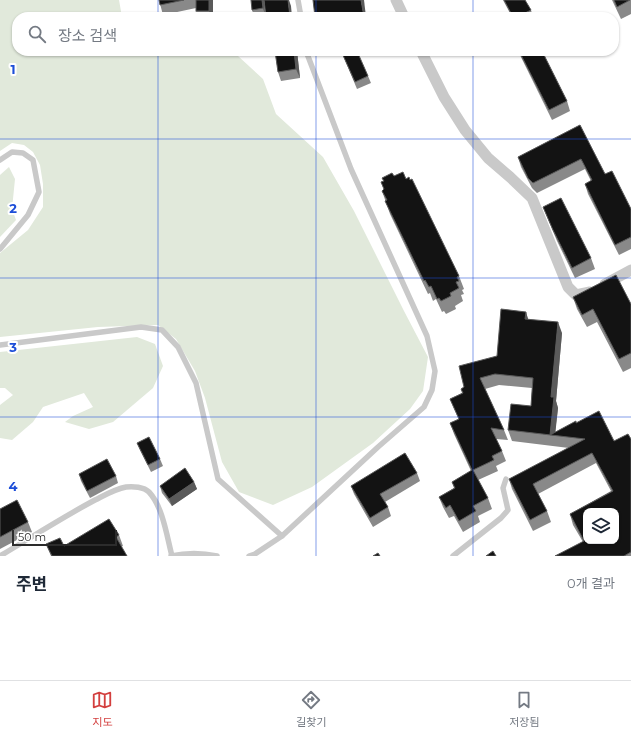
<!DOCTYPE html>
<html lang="ko">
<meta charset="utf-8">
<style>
:root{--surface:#fff;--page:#f2f2f3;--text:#1f2937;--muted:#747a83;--line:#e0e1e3;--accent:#d33f3e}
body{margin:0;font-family:Montserrat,"Noto Sans KR",sans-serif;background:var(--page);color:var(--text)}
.controls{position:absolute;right:12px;bottom:12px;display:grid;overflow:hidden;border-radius:8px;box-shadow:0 1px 3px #0004}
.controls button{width:36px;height:36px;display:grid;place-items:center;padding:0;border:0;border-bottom:1px solid var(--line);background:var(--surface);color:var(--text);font:20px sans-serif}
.scale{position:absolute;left:12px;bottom:10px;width:105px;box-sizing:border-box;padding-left:4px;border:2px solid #2c2c2c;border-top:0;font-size:11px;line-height:14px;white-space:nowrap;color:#2c2c2c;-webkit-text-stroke:3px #fff;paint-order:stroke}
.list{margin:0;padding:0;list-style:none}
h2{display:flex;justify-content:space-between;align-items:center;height:52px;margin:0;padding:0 16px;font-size:17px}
h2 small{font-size:13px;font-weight:400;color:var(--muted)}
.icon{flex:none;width:22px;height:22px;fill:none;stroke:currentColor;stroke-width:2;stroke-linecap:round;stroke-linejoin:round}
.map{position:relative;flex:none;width:631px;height:556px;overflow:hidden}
.search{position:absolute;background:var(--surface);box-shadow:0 1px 3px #0004;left:12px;right:12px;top:12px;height:44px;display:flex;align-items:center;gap:10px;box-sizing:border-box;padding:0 14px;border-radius:16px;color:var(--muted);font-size:15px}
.sheet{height:124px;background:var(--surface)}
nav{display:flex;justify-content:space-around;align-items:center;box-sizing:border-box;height:56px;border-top:1px solid var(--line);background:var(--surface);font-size:11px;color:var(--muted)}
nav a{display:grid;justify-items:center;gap:2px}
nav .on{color:var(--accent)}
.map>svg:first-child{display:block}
.green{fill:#e1e9db}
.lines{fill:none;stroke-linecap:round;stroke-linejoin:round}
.lane{stroke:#c9c9c9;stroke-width:5.5}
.street{stroke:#c9c9c9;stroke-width:11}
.wall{fill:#898989}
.shaded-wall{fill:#5a5a5a}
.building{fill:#131313;stroke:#5a5a5a;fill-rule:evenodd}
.grid{fill:none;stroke:#1d4ed8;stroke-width:1;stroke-opacity:0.55}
.grid-label{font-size:13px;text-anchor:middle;font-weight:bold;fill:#1d4ed8;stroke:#fff;stroke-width:4;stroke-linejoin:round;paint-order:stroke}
</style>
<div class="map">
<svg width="631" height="556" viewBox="0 0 631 556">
<rect width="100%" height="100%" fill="#fff"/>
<g class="green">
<path d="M0,0H119L122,17H17V51H219L238,56L263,79L276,114L323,157L354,211L404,311L428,357L423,391L410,409L373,443L312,487L273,505L239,492L222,462L205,398L195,371L176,339L158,325L98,327L0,337V253L28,230L43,207V184L40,165L33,152L24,145L12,143L0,151Z"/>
<path d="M9,167L15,179L12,209L16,220L0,237V175Z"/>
<path d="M137,337L155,344L163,366L153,388L113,422L89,429L65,422L73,416L93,407L84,393L43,407L33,422L12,440L0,438V405L13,395L5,388H0V352Z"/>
</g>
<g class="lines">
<g class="lane">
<path d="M298,0L301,17"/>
<path d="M0,160L12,152L23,153L33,160L39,192L28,215L0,249"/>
<path d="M0,345L141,327L162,330L178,347L196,383L218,479L282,536"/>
<path d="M0,556C32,537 63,517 95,500C105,495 115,489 126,487C133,486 144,487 149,492C163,507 167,537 172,556"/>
<path d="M171,556C185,553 203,553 217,556"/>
<path d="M249,556L255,554L282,536L378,447L424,407L432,390L435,371L427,336L351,169L306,51"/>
<path d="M453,556L501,518L508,510L503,488L506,479"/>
</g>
<g class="street">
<path d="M396,0L404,17"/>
<path d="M421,51L444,97L465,130L488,158L510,177L532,198L568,287L576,295L590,292"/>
<path d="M605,284L631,270"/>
</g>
</g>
<g class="wall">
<path d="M159,0H213V17H198L196,11V8L163,15Z"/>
<path d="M264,0L265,15L254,16L252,10Z"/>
<path d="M503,0H525L531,10L533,17H512Z"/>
<path d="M612,0H631V14L621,19Z"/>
<path d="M274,51H297L300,78L281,81L278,72L275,53Z"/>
<path d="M518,51H542L567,101L570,111L552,120Z"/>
<path d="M342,53L368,76L371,83L357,89Z"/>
<path d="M580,125L605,174L631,209V249L619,255L588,194L585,184L591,181L585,169L537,193L532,188L521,167L518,157Z"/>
<path d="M394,176L406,179L459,276L464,289L462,290L464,294L461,295L463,301L455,306L456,309L446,314L444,311L442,312L436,299L433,301L430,293L428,294L390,214L382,191L384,190L381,182L383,181L382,178Z"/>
<path d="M543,207L591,258L595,269L575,278L557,241Z"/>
<path d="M573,297L631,304V368L623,372L597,322L587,327L577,309Z"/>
<path d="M526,312L528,320L562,333L556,401L558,408L555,432L576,423L614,441L631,439V556H555L583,542L573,525L570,514L611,491L596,463L538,494L547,511L551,522L533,531L512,489L509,479L569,448L512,441L508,430L531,406L532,388L499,385L485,389L504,430L508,440L496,439L502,451L506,461L496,466L498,471L478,480L488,498L492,509L478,516L480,522L463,532L454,516L449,518L443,507L439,497L454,488L452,482L471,471L454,434L450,423L459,420L450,399L462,393L461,389L464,387L497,356Z"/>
<path d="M137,443L160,459L163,466L151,472L140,450Z"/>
<path d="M417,473L420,481L385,502L388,507L391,516L373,527L354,494L351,486Z"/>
<path d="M79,474L116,476L118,483L90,498L81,481Z"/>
<path d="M194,482L197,489L172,506L162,493L160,486Z"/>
<path d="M0,509L28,522L32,532L0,549Z"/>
<path d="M119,535L123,546L121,547L127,556H51L46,544L64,546Z"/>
</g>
<g class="shaded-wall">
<path d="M209,0H213V17H211L209,11Z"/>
<path d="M262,0H264L265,15L263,8Z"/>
<path d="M288,0H289L291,6L292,17H290Z"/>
<path d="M361,0H364L366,17H364Z"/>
<path d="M294,51H297L300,78L296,69Z"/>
<path d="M526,312L529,322L525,319Z"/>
<path d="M558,322L562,333L556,401L558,408L555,436L550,435L551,397Z"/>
<path d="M194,482L197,489L172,506L169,499Z"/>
</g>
<g class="building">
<path d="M159,0H184L160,5Z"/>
<rect x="196" y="0" width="13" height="11"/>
<path d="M251,0H262L263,8L252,10Z"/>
<path d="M264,0H288L290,17H266Z"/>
<path d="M313,0H361L364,17H315Z"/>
<path d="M504,0H525L531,10L523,14L525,17H513Z"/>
<path d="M614,0H630L617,7Z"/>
<path d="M275,51H294L296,69L278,72Z"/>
<path d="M347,51H357L368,76L355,82L342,53Z"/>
<path d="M519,51H542L567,101L549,110Z"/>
<path d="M580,125L605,174L612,171L631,209V237L615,245L585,184L592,180L581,159L533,183L528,178L518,157Z"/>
<path d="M403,172L406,179L409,177L410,180L412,179L459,276L457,277L459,281L456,282L459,288L450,293L451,296L441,301L439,298L437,299L431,286L429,287L425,280L424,281L385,201L387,200L382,191L384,189L381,182L384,181L382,178L392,173L394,176Z"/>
<path d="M561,198L591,258L572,268L553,230L543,207Z"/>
<path d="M616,275L631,304V353L619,359L593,309L582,315L573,297Z"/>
<path d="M501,309L526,312L525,319L558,322L551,397H554L550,435L576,421V423L599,411L614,441L628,434L631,439V552L624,556H555L584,541L570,514L613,491L592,453L533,484L547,511L530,520L509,479L585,439L508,430L511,404L531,406L533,378L495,374L480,378L504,430L491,428L502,451L492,456L494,460L473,470L488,498L473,506L476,511L459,521L450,505L446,508L439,497L455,488L452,482L472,470L450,423L459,419L450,399L463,393L461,389L464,387L459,366L497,356ZM586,511H616V541H586Z"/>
<path d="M149,437L160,459L148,465L137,443Z"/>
<path d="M405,453L417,473L380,494L388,507L370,518L351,486Z"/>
<path d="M107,459L116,476L87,491L79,474Z"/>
<path d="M185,468L194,482L169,499L160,486Z"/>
<path d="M17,500L28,522L0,537V509Z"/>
<path d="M109,519L119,535L116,537L127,556H52L46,544L60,538L64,546Z"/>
<path d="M493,551L496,556H486Z"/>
<path d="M378,553L380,556H373Z"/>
</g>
<path class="grid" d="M158,0V17M316,0V17M473,0V17M158,51V556M316,51V556M473,51V556M0,139H631M0,278H631M0,417H631"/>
<g class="grid-label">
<text x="13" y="74">1</text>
<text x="13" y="213">2</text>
<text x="13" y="352">3</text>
<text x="13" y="491">4</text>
</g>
</svg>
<div class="controls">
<button><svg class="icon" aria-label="layers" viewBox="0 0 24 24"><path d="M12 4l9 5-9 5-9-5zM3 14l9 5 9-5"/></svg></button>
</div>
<div class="scale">50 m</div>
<div class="search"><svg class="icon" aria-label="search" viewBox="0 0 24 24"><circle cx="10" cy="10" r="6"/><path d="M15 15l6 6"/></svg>장소 검색</div>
</div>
<section class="sheet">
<h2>주변<small>0개 결과</small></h2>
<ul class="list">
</ul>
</section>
<nav>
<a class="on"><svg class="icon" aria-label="map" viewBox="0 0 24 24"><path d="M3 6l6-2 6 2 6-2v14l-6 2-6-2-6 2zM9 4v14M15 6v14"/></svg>지도</a>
<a><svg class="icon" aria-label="directions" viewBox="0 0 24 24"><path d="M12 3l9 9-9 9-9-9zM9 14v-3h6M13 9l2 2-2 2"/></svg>길찾기</a>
<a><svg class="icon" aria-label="saved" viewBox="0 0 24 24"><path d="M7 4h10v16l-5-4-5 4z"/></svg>저장됨</a>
</nav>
